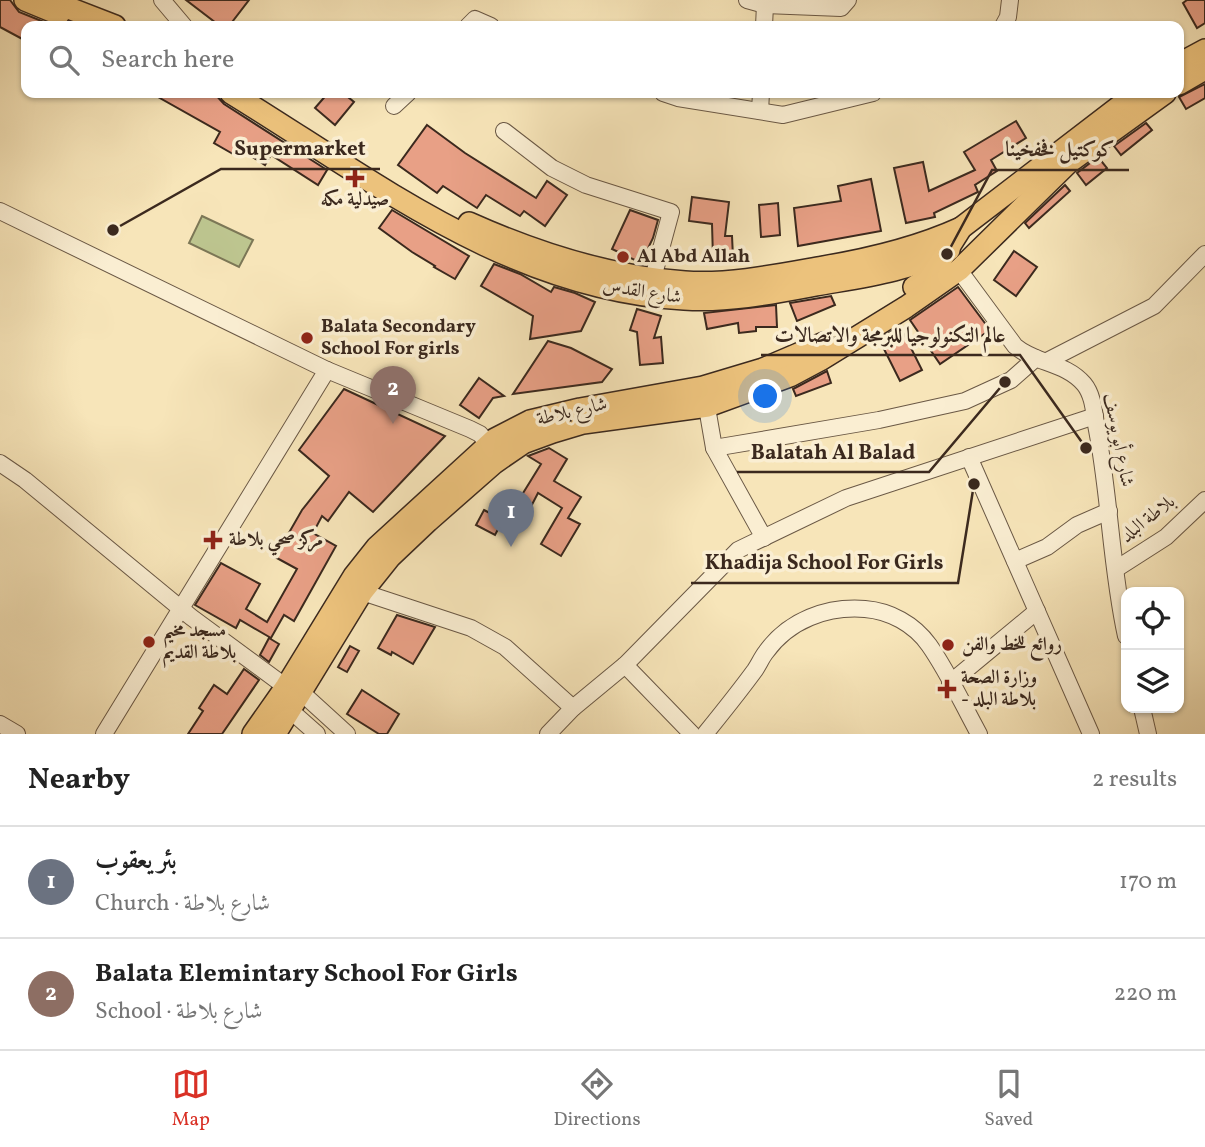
<!DOCTYPE html>
<meta charset="utf-8">
<style>
:root{--surface:#fff;--page:#f2f2f2;--text:#222;--muted:#767676;--line:#e0e0e0;--accent:#d93025}
body{margin:0;font-family:Vollkorn,Amiri,serif;background:var(--page);color:var(--text)}
.controls{position:absolute;right:21px;bottom:21px;display:grid;overflow:hidden;border-radius:14px;box-shadow:0 2px 5px #0004}
.controls button{width:63px;height:63px;display:grid;place-items:center;padding:0;border:0;border-bottom:2px solid var(--line);background:var(--surface);color:var(--text);font:35px sans-serif}
.you{position:absolute;left:766px;top:397px;width:24px;height:24px;margin:-18px;border:5px solid #fff;border-radius:50%;background:#1a73e8;box-shadow:0 0 0 10px #1a73e833}
.badge{display:grid;place-items:center;width:46px;height:46px;border-radius:50%;background:var(--accent);color:#fff;font-size:23px;font-weight:700}
.pin{position:absolute;translate:-50% -58px;filter:drop-shadow(0 2px 4px #0008)}
.pin::after{content:'';position:absolute;top:37px;width:24px;height:21px;background:inherit;clip-path:polygon(0 0,100% 0,50% 100%)}
.list{margin:0;padding:0;list-style:none}
h2{display:flex;justify-content:space-between;align-items:center;height:91px;margin:0;padding:0 28px;font-size:30px}
h2 small{font-size:23px;font-weight:400;color:var(--muted)}
.list li{display:grid;grid-template-columns:46px 1fr auto;gap:21px;align-items:center;box-sizing:border-box;height:112px;padding:0 28px;border-top:2px solid var(--line)}
.list b{display:block;font-size:26px;white-space:nowrap}
.list p{margin:0;font-size:23px;white-space:nowrap;color:var(--muted)}
.list em{font-size:23px;font-style:normal;color:var(--muted)}
.icon{flex:none;width:38px;height:38px;fill:none;stroke:currentColor;stroke-width:2;stroke-linecap:round;stroke-linejoin:round}
.map{position:relative;flex:none;width:1205px;height:734px;overflow:hidden}
.search{position:absolute;background:var(--surface);box-shadow:0 2px 5px #0004;left:21px;right:21px;top:21px;height:77px;display:flex;align-items:center;gap:18px;box-sizing:border-box;padding:0 24px;border-radius:14px;color:var(--muted);font-size:26px}
.sheet{height:315px;background:var(--surface)}
nav{display:flex;justify-content:space-around;align-items:center;box-sizing:border-box;height:98px;border-top:2px solid var(--line);background:var(--surface);font-size:19px;color:var(--muted)}
nav a{display:grid;justify-items:center;gap:4px}
nav .on{color:var(--accent)}
.map>svg:first-child{display:block}
.green{fill:#bdc58f;stroke:#7c7756;stroke-width:2}
.building{fill:#e8a086;stroke:#3b291e;stroke-width:2}
.lines{fill:none;stroke-linecap:round;stroke-linejoin:round}
.minor-casing{stroke:#6a5845;stroke-width:18}
.major-casing{stroke:#3b291e;stroke-width:24}
.minor{stroke:#faeed2;stroke-width:16}
.major{stroke:#ecc27c;stroke-width:21}
.poi-dot{fill:#8f2418;stroke:#faeed2;stroke-width:2.5}
.labels{text-anchor:middle;dominant-baseline:central;stroke-width:7;stroke-linejoin:round;paint-order:stroke}
.poi-label{font-size:19px;font-weight:bold;fill:#3b291e;stroke:#faeed2;text-anchor:start}
.street-label{font-size:19px;fill:#3b291e;stroke:#faeed2}
.leader{fill:none;stroke:#3b291e;stroke-width:2.5}
.callout-dot{fill:#3b291e;stroke:#faeed2;stroke-width:2.5}
.callout-label{font-size:21px;text-anchor:middle;font-weight:bold;fill:#3b291e;stroke:#faeed2;stroke-width:7;stroke-linejoin:round;paint-order:stroke}
</style>
<div class="map">
<svg width="1205" height="734" viewBox="0 0 1205 734">
<rect width="100%" height="100%" fill="#f7e5b9"/>
<filter id="stains"><feTurbulence type="fractalNoise" baseFrequency=".00286" numOctaves="4"/><feColorMatrix values="0 0 0 0 .2 0 0 0 0 .09 0 0 0 0 .02 0 0 0 .5 -.17"/></filter>
<radialGradient id="worn" r=".72"><stop offset=".6" stop-color="#630" stop-opacity="0"/><stop offset="1" stop-color="#630" stop-opacity=".3"/></radialGradient>
<path class="green" d="M202,216L253,240L239,267L189,243Z"/>
<g class="building">
<path d="M0,0H10L19,12L54,26H26V41L0,27Z"/>
<path d="M186,0H249L229,26H220Z"/>
<path d="M1187,0H1205V23L1197,28L1183,3Z"/>
<path d="M1205,84V98L1186,109L1179,97Z"/>
<path d="M151,93H214L224,104L327,170L318,185L271,155L265,165L237,147L233,154L214,143L220,132Z"/>
<path d="M328,93H343L354,102L335,125L315,108Z"/>
<path d="M1016,121L1026,138L991,160L997,171L975,185L978,192L934,213L935,217L906,223L894,168L923,162L929,191L975,170L964,152Z"/>
<path d="M1146,123L1152,130L1121,155L1114,146Z"/>
<path d="M427,125L465,153L536,198L547,181L567,195L545,226L524,211L520,216L486,195L477,208L443,186L437,193L398,165Z"/>
<path d="M1098,157L1107,168L1086,185L1077,173Z"/>
<path d="M871,179L881,231L798,246L794,208L841,201L838,186Z"/>
<path d="M1065,185L1070,191L1029,228L1025,223Z"/>
<path d="M692,197L729,202L725,236H732L733,257L713,258L712,224L689,221Z"/>
<path d="M778,203L780,235L761,237L759,205Z"/>
<path d="M392,210L469,256L455,279L434,267L435,266L412,252L379,228Z"/>
<path d="M630,210L658,220L653,238L641,263L612,249Z"/>
<path d="M1014,251L1037,267L1016,296L994,280Z"/>
<path d="M494,264L520,274L551,292L554,287L575,293L595,302L581,331L530,339L533,316L481,286Z"/>
<path d="M958,287L990,330L940,364L910,320Z"/>
<path d="M831,296L835,305L797,321L790,303Z"/>
<path d="M776,305L777,327H756V331L739,333L738,323L707,329L704,313Z"/>
<path d="M637,309L661,316L654,338L661,337L663,363L640,365L637,332L630,330Z"/>
<path d="M900,326L922,370L900,381L879,339Z"/>
<path d="M548,341L571,348L612,369L602,382L513,394Z"/>
<path d="M827,371L831,383L796,396L793,389Z"/>
<path d="M479,378L504,396L493,398L479,418L460,405Z"/>
<path d="M344,389L445,436L373,512L349,492L328,521L322,516L313,533L336,546L294,621L284,615L271,638L240,620L236,628L195,605L221,563L260,584L246,609L267,622L297,569L275,557L302,510L329,476L299,450Z"/>
<path d="M549,448L567,459L554,481L581,497L568,518L580,524L561,556L541,544L562,508L538,493L521,526L499,514L510,493L520,498L541,464L528,456Z"/>
<path d="M484,510L503,520L495,535L476,525Z"/>
<path d="M397,615L435,627L413,664L392,652L391,655L378,648Z"/>
<path d="M269,638L279,644L269,662L260,655Z"/>
<path d="M350,646L359,651L347,672L338,667Z"/>
<path d="M244,669L259,680L222,734H188L203,711L199,708L214,685L227,694Z"/>
<path d="M362,690L399,714L387,734H379L347,714Z"/>
</g>
<g class="lines">
<defs>
<g id="minor">
<path d="M162,0L184,26"/>
<path d="M747,0L765,5L841,8L848,0"/>
<path d="M468,26L475,19L491,26"/>
<path d="M764,26L765,5"/>
<path d="M1003,26L1008,17L1010,0"/>
<path d="M663,93L678,98L783,115L873,93"/>
<path d="M394,106L408,93"/>
<path d="M760,111L761,93"/>
<path d="M504,131L552,168L586,185L671,212L653,278"/>
<path d="M0,211L327,370L470,429L480,434L494,452"/>
<path d="M959,270L1015,346C1036,364 1065,362 1084,384C1094,396 1094,415 1097,430C1110,498 1111,568 1126,636"/>
<path d="M1047,361L1154,306L1205,254"/>
<path d="M705,396L714,448L764,538"/>
<path d="M714,448L879,420L965,401L1011,380L1036,358"/>
<path d="M969,457L1091,734"/>
<path d="M0,463L25,480L191,617L286,687L302,693L347,734"/>
<path d="M1015,561L1047,547L1077,525L1109,511"/>
<path d="M1116,569L1166,537L1205,500"/>
<path d="M362,592L471,628L505,647L573,708"/>
<path d="M625,665L692,734"/>
<path d="M950,683L1037,611"/>
<path d="M288,699L291,711L317,734"/>
<path d="M1142,708L1148,734"/>
<path d="M0,724L17,734"/>
<path d="M104,734L327,370"/>
<path d="M548,734L573,708L625,665L738,550L846,498L1095,416"/>
<path d="M705,734C722,713 739,692 755,670C759,664 762,657 766,652C789,620 827,606 865,609C890,611 914,624 929,645C948,672 963,705 979,734"/>
</g>
<g id="major">
<path d="M25,0L59,14"/>
<path d="M48,0L115,26"/>
<path d="M1179,64L1205,50"/>
<path d="M1179,84L1205,69"/>
<path d="M231,93C373,180 511,290 684,299C728,302 773,293 816,285C860,277 909,271 949,250"/>
<path d="M469,223C536,253 610,277 685,282C730,285 778,275 823,267C871,259 917,248 961,228"/>
<path d="M914,287L926,279L939,263L961,228L1137,93"/>
<path d="M253,734L286,687L354,576L377,547L495,439L530,421L580,409L703,387L763,369L824,343"/>
<path d="M275,734L362,592L390,557L428,521L494,463L523,443L553,432L583,423L708,406L790,376L820,360L906,307L959,270L1068,163L1165,93"/>
</g>
</defs>
<use href="#minor" class="minor-casing"/>
<use href="#major" class="major-casing"/>
<use href="#minor" class="minor"/>
<use href="#major" class="major"/>
</g>
<g class="poi-dot">
<path d="M351.5 167.5h7v7h7v7h-7v7h-7v-7h-7v-7h7z"/>
<circle cx="623" cy="257" r="7"/>
<circle cx="307" cy="338" r="7"/>
<path d="M209.5 529.5h7v7h7v7h-7v7h-7v-7h-7v-7h7z"/>
<circle cx="149" cy="642" r="7"/>
<circle cx="948" cy="645" r="7"/>
<path d="M943.5 678.5h7v7h7v7h-7v7h-7v-7h-7v-7h7z"/>
</g>
<g class="labels">
<g class="poi-label">
<text x="355" y="200" text-anchor="middle">صيدلية مكه</text>
<text x="637" y="257">Al Abd Allah</text>
<text x="321" y="327">Balata Secondary<tspan x="321" dy="22">School For girls</tspan></text>
<text x="229" y="540">مركز صحي بلاطة</text>
<text x="163" y="631">مسجد مخيم<tspan x="163" dy="22">بلاطة القديم</tspan></text>
<text x="962" y="645">روائع للخط والفن</text>
<text x="961" y="678">وزارة الصحة<tspan x="961" dy="22">- بلاطة البلد</tspan></text>
</g>
<g class="street-label">
<text transform="translate(642 292) rotate(9)">شارع القدس</text>
<text transform="translate(572 412) rotate(-13)">شارع بلاطة</text>
<text transform="translate(1118 440) rotate(79)">شارع أبو يوسف</text>
<text transform="translate(1148 519) rotate(-38)">بلاطة البلد</text>
</g>
</g>
<path class="leader" d="M113 230L221 169H380M947 254L992 170H1129M1086 448L1020 355H761M1005 382L929 472H737M974 484L958 583H691"/>
<g class="callout-dot">
<circle cx="113" cy="230" r="7"/>
<circle cx="947" cy="254" r="7"/>
<circle cx="1086" cy="448" r="7"/>
<circle cx="1005" cy="382" r="7"/>
<circle cx="974" cy="484" r="7"/>
</g>
<g class="callout-label">
<text x="300" y="155">Supermarket</text>
<text x="1060" y="156">كوكتيل فخفخينا</text>
<text x="890" y="342">عالم التكنولوجيا للبرمجة والاتصالات</text>
<text x="833" y="459">Balatah Al Balad</text>
<text x="824" y="569">Khadija School For Girls</text>
</g>
<rect width="100%" height="100%" filter="url(#stains)"/>
<rect width="100%" height="100%" fill="url(#worn)"/>
</svg>
<div class="controls">
<button><svg class="icon" aria-label="locate" viewBox="0 0 24 24"><circle cx="12" cy="12" r="6"/><path d="M12 2v4M12 18v4M2 12h4M18 12h4"/></svg></button>
<button><svg class="icon" aria-label="layers" viewBox="0 0 24 24"><path d="M12 4l9 5-9 5-9-5zM3 14l9 5 9-5"/></svg></button>
</div>
<div class="you"></div>
<div class="pin badge" style="left:511px;top:547px;background:#6b7280">1</div>
<div class="pin badge" style="left:393px;top:424px;background:#8d6e63">2</div>
<div class="search"><svg class="icon" aria-label="search" viewBox="0 0 24 24"><circle cx="10" cy="10" r="6"/><path d="M15 15l6 6"/></svg>Search here</div>
</div>
<section class="sheet">
<h2>Nearby<small>2 results</small></h2>
<ul class="list">
<li><span class="badge" style="background:#6b7280">1</span><div><b>بئر يعقوب</b><p>Church · شارع بلاطة</p></div><em>170 m</em></li>
<li><span class="badge" style="background:#8d6e63">2</span><div><b>Balata Elemintary School For Girls</b><p>School · شارع بلاطة</p></div><em>220 m</em></li>
</ul>
</section>
<nav>
<a class="on"><svg class="icon" aria-label="map" viewBox="0 0 24 24"><path d="M3 6l6-2 6 2 6-2v14l-6 2-6-2-6 2zM9 4v14M15 6v14"/></svg>Map</a>
<a><svg class="icon" aria-label="directions" viewBox="0 0 24 24"><path d="M12 3l9 9-9 9-9-9zM9 14v-3h6M13 9l2 2-2 2"/></svg>Directions</a>
<a><svg class="icon" aria-label="saved" viewBox="0 0 24 24"><path d="M7 4h10v16l-5-4-5 4z"/></svg>Saved</a>
</nav>
